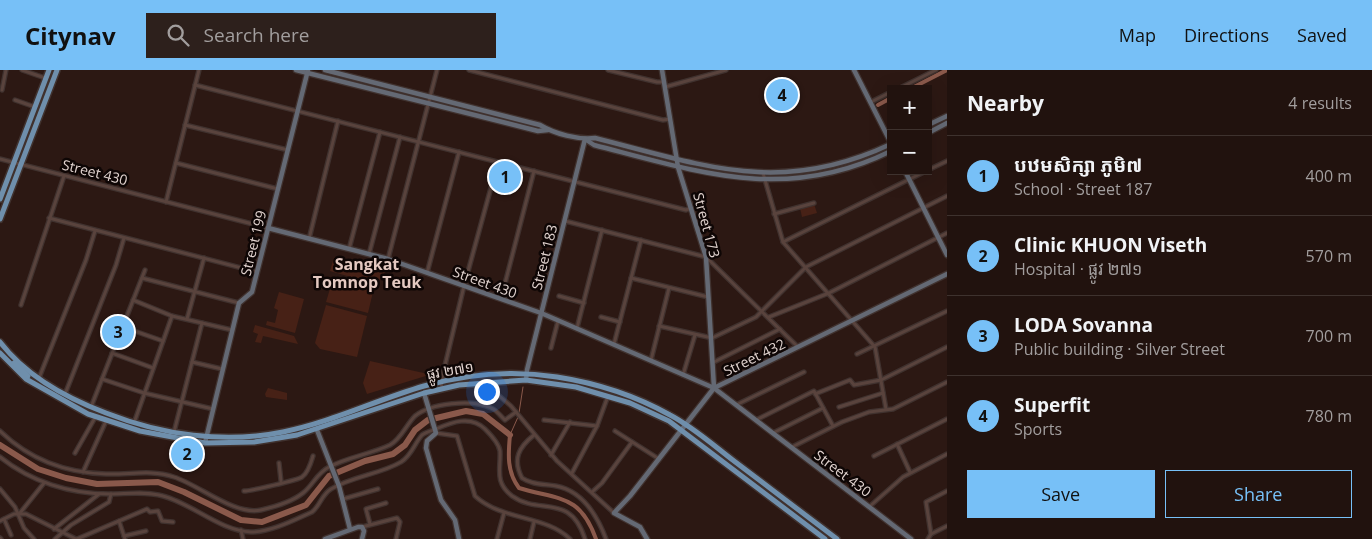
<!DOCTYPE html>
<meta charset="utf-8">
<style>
:root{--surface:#21120e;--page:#2d201c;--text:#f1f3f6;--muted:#a29e9e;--line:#3e322e;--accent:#77c0f7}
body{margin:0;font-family:"Open Sans","Noto Sans Khmer",sans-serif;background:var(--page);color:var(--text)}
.controls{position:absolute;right:15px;top:15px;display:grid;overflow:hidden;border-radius:0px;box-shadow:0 5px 20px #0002}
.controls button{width:45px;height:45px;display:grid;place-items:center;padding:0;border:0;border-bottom:1px solid var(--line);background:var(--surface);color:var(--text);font:25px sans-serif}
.you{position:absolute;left:486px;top:321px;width:18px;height:18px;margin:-12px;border:4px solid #fff;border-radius:50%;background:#1a73e8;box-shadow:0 0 0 8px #1a73e833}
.badge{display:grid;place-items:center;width:32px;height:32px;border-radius:50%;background:var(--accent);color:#111;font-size:16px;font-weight:700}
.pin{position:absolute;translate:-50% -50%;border:2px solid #fff;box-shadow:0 1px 5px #0006}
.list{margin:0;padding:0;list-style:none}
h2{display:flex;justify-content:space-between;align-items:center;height:65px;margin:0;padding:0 20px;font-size:21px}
h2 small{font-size:16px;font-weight:400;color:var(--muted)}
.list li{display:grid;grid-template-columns:32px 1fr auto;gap:15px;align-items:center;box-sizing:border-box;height:80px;padding:0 20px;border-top:1px solid var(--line)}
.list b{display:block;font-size:19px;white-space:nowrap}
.list p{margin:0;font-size:16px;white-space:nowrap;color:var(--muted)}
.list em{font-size:16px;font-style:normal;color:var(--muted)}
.actions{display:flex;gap:10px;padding:15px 20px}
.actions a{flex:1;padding:11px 0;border:1px solid var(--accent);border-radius:0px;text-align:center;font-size:18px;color:var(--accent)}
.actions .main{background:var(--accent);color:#111}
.icon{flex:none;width:28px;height:28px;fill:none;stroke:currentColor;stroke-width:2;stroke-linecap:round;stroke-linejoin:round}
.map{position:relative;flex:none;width:947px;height:469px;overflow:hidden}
header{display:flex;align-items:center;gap:30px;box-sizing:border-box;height:70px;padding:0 25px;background:var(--accent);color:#111}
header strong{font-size:24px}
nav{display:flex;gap:28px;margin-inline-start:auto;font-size:18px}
.search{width:350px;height:45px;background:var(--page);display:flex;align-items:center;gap:12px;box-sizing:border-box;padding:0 18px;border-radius:0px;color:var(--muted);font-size:19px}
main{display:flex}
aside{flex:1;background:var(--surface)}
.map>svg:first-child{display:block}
.green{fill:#472116}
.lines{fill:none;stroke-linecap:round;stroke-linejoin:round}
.stream{stroke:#8a594b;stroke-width:1}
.canal{stroke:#8a594b;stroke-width:4}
.river{stroke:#8a594b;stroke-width:6}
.street-casing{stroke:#40322f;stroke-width:5.5}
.secondary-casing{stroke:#40322f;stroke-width:7}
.primary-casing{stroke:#40322f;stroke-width:8}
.street{stroke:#59433d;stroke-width:3}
.secondary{stroke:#646974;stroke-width:4.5}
.primary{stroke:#6f8fac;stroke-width:5}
.labels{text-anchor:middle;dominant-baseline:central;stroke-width:5;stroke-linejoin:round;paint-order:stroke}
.street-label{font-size:14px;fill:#e1d3cf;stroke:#0e0605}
.quarter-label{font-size:16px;font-weight:bold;fill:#e4c9c1;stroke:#0e0605}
</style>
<header>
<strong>Citynav</strong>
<div class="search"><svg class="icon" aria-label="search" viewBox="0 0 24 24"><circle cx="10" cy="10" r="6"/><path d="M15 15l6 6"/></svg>Search here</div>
<nav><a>Map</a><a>Directions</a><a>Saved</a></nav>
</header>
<main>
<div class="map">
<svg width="947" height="469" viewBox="0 0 947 469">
<rect width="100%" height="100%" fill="#2c1813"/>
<g class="green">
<path d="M814,134L817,143L802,147L800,138Z"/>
<path d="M334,187L385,201L382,210L376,209L368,243L326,232L332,212L358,219L361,210L330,201Z"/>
<path d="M279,222L304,229L295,263L266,255L267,251L275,253L278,240L274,238Z"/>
<path d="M326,235L367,246L357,287L320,279L315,273Z"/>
<path d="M255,255L294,266L298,274L263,266L261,273L255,272L258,264L253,262Z"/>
<path d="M370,291L428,304L429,305L367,324L363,313Z"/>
<path d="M268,318L287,323V330L266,327L265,324Z"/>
</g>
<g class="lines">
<g class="stream">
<path d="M519,343L523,317"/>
<path d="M510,365L518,347"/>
</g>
<g class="canal">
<path d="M910,19L947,0"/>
<path d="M878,35L891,28"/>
<path d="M510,365C508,385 507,402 519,418C559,430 580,424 596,469"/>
</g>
<path class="river" d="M0,375L38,399L66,408L97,414L158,412L184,422L241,450L262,452L306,435L329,406L365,391L393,384L405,375L415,360L428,350L466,341L483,344L510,365"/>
<defs>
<g id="street">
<path d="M22,0L45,8"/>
<path d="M469,0L663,50L670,49"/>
<path d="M608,0L657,12H664"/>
<path d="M195,15L686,140L691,138"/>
<path d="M665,17L726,0"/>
<path d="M898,19L936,0"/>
<path d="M2,20L6,0"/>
<path d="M15,30L35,37"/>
<path d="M871,32L891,22"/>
<path d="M185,55L288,80"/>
<path d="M0,89L268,158"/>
<path d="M176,93L278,119"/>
<path d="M928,100L947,91"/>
<path d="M763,103L783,172L875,277L886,339"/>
<path d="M166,132L199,0"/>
<path d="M774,144L814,133"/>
<path d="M49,148L257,202"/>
<path d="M565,151L706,187L798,277"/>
<path d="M309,169L338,51"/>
<path d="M783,172L926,101"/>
<path d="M349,179L380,62"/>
<path d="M369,184L400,67"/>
<path d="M388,189L437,0"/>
<path d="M427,203L459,82"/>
<path d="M142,208L239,233"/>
<path d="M631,208L708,227"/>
<path d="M559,226L584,233"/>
<path d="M501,229L534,101"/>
<path d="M133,230L172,246L232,260"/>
<path d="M21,235L64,106"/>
<path d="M601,247L620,252"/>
<path d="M769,247L829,223L947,163"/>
<path d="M187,249L204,188"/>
<path d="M659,256L712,268L756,247L806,197L947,126"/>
<path d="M123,257L163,271"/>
<path d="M577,258L602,160"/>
<path d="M614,274L641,170"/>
<path d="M551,278L558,251"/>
<path d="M112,283L153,298"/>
<path d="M857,284L947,241"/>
<path d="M651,290L669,218"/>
<path d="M192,292L222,299"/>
<path d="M714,292L780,259"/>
<path d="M683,305L695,265"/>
<path d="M39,308L86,190L95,161"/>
<path d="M102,309L144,323L213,339"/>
<path d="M489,313L490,318L511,336L557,391L614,443"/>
<path d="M442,318L441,312L464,216L498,92"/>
<path d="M65,324L116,195L124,168"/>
<path d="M815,324L850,310L854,315L881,310L947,277"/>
<path d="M736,335L804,302"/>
<path d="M91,337L145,200"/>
<path d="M839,337L883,323"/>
<path d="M544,350L597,356"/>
<path d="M756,350L814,321L833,356"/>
<path d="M134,353L172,246"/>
<path d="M0,361C29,389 66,403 106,404C129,405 151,399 174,407C199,415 235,446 261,440C274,437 292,432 303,423C313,415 317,403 329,397C348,387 371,384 390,375C401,369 406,355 415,346C431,333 472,329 491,338C497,340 500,346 505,350L516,342"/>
<path d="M615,361L659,389"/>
<path d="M174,362L202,253"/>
<path d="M436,363L457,366L475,426C502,451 546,445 570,469"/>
<path d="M773,363L823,338"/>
<path d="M534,365C519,377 512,389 522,408C532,415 545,414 556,416C583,421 597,445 606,469"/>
<path d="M897,374L910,402"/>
<path d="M792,377L842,352L869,342L893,339L947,312"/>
<path d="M75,383L96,346"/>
<path d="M551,385L570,352"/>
<path d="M874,386L947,349"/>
<path d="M0,387C31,412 70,424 110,424C127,424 146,421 163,426C193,434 220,461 251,462C271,462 294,450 312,442C320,436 322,424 331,419C353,406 381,404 401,392C412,385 414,374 422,365C426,362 431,361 436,359C452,352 471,345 485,359C490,364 499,374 500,381C501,399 494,412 512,426C540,446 570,422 585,469"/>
<path d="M279,393L281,411"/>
<path d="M83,402L106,351"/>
<path d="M572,403L597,356L608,326"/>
<path d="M0,419L15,437L24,458L34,469"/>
<path d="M244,421C251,421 298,410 302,407C308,403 311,393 313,386"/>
<path d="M592,422L602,413L632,372"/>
<path d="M343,429L378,419"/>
<path d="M869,437L903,407L947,384"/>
<path d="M20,443L44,413"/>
<path d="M4,449L11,465"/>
<path d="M0,451L14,444H26L76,469"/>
<path d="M119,451L125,469"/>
<path d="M370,454L366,439L386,433"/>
<path d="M362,457L397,448L400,452L396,469"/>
<path d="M54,459L99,424"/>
<path d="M241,460L243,469"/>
<path d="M931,464L926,432L947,421"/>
<path d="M124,466L146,461"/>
<path d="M0,468L1,469"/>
<path d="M55,469L71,455L109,432L111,424"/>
<path d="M77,469L147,439L150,442L158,441L162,451L173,452"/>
<path d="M497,469L504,443"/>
<path d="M530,469L534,452"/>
<path d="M928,469L931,464L947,456"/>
</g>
<g id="secondary">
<path d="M296,0L538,61L548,60"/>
<path d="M325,0L540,55C555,64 578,70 595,68C705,96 781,126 891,74"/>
<path d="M662,0L678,97L706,187L714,318"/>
<path d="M854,0L891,73"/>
<path d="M928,55L947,46"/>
<path d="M928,63L947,53"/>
<path d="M585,69L594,75C699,102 786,133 891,81"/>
<path d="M905,101L947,185"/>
<path d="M268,158L388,189L541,243L714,318L911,469"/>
<path d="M526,310L527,300L585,69"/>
<path d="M424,323L436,363L427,371L426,378L441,430L455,450L459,469"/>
<path d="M317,360L339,416L350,459"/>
<path d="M205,373L239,233L252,222L308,0"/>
<path d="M325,469L358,457H362L364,461L362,469"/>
<path d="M647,469L640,457L614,443L630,426L714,318L947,204"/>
</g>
<g id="primary">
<path d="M0,129L49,0"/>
<path d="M0,149L57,0"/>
<path d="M0,272C26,306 66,328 106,343C162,365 224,374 283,362C332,352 376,330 424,316C467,304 512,300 557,307C596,313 636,326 670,345C693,357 713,375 734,391C768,417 803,443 837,469"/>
<path d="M0,283L26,309L88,344L140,361L205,373L254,372L297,365L424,323L459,315L526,310L576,317L630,333L669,351L825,469"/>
<path d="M14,293L28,306"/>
</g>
</defs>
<use href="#street" class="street-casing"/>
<use href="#secondary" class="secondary-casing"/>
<use href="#primary" class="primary-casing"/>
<use href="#street" class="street"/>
<use href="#secondary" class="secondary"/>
<use href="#primary" class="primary"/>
</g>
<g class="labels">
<g class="street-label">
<text transform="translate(95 102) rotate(14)">Street 430</text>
<text transform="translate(707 155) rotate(75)">Street 173</text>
<text transform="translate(253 173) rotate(-76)">Street 199</text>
<text transform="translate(544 187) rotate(-76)">Street 183</text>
<text transform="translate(485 212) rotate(20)">Street 430</text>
<text transform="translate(754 287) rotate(-26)">Street 432</text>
<text transform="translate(450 300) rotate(-10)">ផ្លូវ ២៧១</text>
<text transform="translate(843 403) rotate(37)">Street 430</text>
</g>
<g class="quarter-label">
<text x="367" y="194">Sangkat<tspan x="367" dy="18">Tomnop Teuk</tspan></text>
</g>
</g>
</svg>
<div class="controls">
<button>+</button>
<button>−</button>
</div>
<div class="you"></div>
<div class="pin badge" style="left:505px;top:107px">1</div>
<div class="pin badge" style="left:187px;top:384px">2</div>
<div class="pin badge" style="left:118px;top:262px">3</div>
<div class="pin badge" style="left:782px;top:25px">4</div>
</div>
<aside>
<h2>Nearby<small>4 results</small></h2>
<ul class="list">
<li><span class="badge">1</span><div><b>បឋមសិក្សា ភូមិ៧</b><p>School · Street 187</p></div><em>400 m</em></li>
<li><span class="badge">2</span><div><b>Clinic KHUON Viseth</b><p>Hospital · ផ្លូវ ២៧១</p></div><em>570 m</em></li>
<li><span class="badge">3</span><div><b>LODA Sovanna</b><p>Public building · Silver Street</p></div><em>700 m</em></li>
<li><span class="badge">4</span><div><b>Superfit</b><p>Sports</p></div><em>780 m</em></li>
</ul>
<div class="actions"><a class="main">Save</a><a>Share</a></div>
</aside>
</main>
